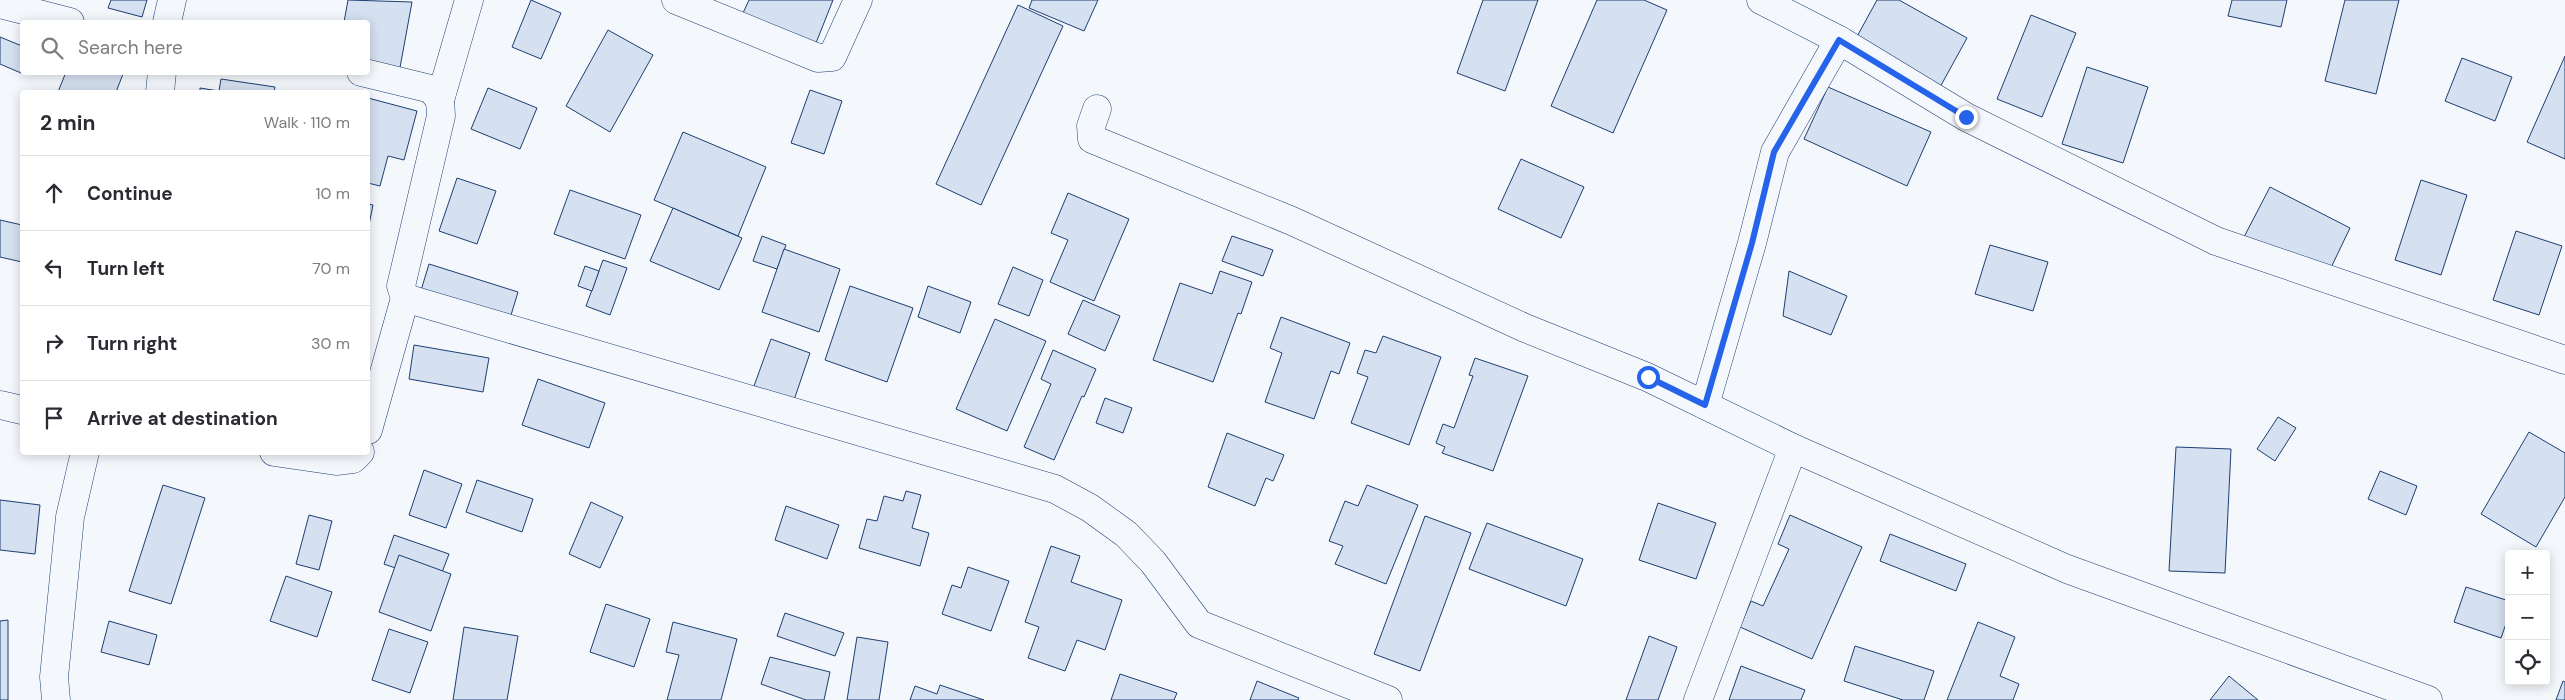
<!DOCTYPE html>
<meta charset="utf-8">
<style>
:root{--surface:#fff;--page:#f2f2f3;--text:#2b2b33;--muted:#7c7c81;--line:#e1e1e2}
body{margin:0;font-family:"DM Sans",sans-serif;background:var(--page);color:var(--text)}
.controls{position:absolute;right:15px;bottom:15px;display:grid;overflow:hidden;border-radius:5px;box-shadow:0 2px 12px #0003}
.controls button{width:45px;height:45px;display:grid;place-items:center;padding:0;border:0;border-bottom:1px solid var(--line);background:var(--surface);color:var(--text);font:25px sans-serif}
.stop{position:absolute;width:15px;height:15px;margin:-11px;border:4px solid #2563eb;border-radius:50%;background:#fff}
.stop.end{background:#2563eb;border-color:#fff;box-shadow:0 1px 5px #0008}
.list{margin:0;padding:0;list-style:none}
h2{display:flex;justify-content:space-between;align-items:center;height:65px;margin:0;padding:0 20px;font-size:21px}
h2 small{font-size:16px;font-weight:400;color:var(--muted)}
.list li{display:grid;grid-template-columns:32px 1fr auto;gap:15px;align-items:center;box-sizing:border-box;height:75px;padding:0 20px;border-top:1px solid var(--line)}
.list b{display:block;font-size:19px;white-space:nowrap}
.list em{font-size:16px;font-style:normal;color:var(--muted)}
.icon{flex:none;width:28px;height:28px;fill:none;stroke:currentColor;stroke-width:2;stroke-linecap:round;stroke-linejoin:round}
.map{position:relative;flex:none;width:2565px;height:700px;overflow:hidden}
.search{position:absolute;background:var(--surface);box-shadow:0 2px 12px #0003;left:20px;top:20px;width:350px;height:55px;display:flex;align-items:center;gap:12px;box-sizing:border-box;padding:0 18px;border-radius:5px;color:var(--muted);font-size:19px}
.panel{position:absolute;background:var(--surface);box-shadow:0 2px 12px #0003;left:20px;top:90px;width:350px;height:365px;border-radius:5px}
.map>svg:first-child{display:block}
.building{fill:#d5e0f0;stroke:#1d3f73}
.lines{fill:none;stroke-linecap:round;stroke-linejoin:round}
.minor-casing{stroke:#1d3f73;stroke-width:29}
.minor{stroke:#f4f7fb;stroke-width:28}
.route{stroke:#2563eb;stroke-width:6}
</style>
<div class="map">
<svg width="2565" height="700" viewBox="0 0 2565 700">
<rect width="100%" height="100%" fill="#f4f7fb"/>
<g class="building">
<path d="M111,0H147L142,17L108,8Z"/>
<path d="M348,0L412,2L399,73L368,67V22H344Z"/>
<path d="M531,0L561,13L541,59L512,47Z"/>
<path d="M749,0H833L816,43L743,13Z"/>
<path d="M1032,0H1098L1084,31L1029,8Z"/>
<path d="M1483,0H1538L1505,91L1457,73Z"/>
<path d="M1597,0H1644L1667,10L1613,133L1551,106Z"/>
<path d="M1877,0H1899L1967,38L1939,89L1854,42Z"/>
<path d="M2232,0H2287L2281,27L2228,16Z"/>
<path d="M2345,0H2399L2376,94L2325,81Z"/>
<path d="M1018,5L1063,26L981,205L936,184Z"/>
<path d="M2031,15L2076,33L2042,117L1997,99Z"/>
<path d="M608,30L653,55L610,132L566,106Z"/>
<path d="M0,37L22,46L21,73L0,64Z"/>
<path d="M2565,56V159L2527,142Z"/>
<path d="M2462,58L2512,77L2495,121L2445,101Z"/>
<path d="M2087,67L2148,87L2123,163L2062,144Z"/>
<path d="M66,72H120L123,74L116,92H58Z"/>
<path d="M221,79L275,87L274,92H200V88L219,91Z"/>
<path d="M1828,87L1931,132L1907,186L1804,139Z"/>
<path d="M488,88L537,108L520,149L471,129Z"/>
<path d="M810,90L842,101L824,154L791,143Z"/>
<path d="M368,98L417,111L404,160L388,156L380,186L368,183Z"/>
<path d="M683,132L766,167L738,236L654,200Z"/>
<path d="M1521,159L1584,187L1561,238L1498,209Z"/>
<path d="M457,178L496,191L477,244L439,231Z"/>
<path d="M2421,180L2467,195L2441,275L2395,260Z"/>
<path d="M2270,187L2350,228L2327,276L2244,237Z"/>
<path d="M570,190L641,215L625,259L554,234Z"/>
<path d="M1068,193L1129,219L1094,301L1050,282L1068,240L1051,233Z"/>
<path d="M368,204L373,205L368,230Z"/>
<path d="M673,208L742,238L719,290L650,261Z"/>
<path d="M0,220L22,225V262L0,257Z"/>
<path d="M2516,231L2562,246L2539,315L2493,300Z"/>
<path d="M762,236L786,245L777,269L753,261Z"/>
<path d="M1232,236L1273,250L1263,276L1222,261Z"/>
<path d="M1990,245L2048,262L2033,311L1975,294Z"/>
<path d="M784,249L840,269L819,332L762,312Z"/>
<path d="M603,260L627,268L610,315L586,306Z"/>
<path d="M429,264L518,292L508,325L419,297Z"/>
<path d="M585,266L599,271L592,291L578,286Z"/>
<path d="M1013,267L1043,280L1029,316L998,304Z"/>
<path d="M1220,271L1252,282L1241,314L1238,313L1213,382L1153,360L1180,283L1212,294Z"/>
<path d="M1789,271L1847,296L1831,335L1783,316Z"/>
<path d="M850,286L913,308L887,382L825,360Z"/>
<path d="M928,286L971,302L960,333L918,317Z"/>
<path d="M1083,300L1120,316L1105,351L1068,334Z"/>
<path d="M1281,317L1350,343L1339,374L1331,371L1314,419L1265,402L1282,353L1270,348Z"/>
<path d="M995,319L1046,341L1007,431L956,409Z"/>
<path d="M1383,336L1441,357L1409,445L1351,423L1368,377L1357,373L1365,350L1376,353Z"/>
<path d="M771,339L810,353L794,400L754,386Z"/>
<path d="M414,345L489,358L483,392L409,379Z"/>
<path d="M1053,350L1096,369L1084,397L1082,396L1054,460L1024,447L1051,384L1041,379Z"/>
<path d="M1475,358L1528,376L1493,471L1442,453L1445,447L1436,443L1443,424L1454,428L1473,376L1469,375Z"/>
<path d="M538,379L605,403L589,448L522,425Z"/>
<path d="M1105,398L1132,408L1123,433L1096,423Z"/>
<path d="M2278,417L2296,428L2275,461L2257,449Z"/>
<path d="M2529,432L2565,453V497L2536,547L2481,514Z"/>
<path d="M1227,433L1284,455L1273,481L1266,478L1255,506L1208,487Z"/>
<path d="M2176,447L2231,449L2225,573L2169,571Z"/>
<path d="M424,470L462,484L446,528L409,515Z"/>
<path d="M2380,471L2417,486L2406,515L2368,499Z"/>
<path d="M477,480L533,499L522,532L466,512Z"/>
<path d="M163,485L205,498L171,604L129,591Z"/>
<path d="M1367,485L1418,505L1386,584L1335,564L1343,546L1329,541L1345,501L1358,506Z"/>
<path d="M906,491L921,495L912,528L929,533L920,566L859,548L867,519L877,521L884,496L903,501Z"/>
<path d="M0,500L40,505L35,554L0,550Z"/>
<path d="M591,502L623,517L600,568L569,554Z"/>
<path d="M1658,503L1716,523L1696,579L1639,560Z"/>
<path d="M786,506L839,525L827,559L775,540Z"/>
<path d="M309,515L332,521L319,570L296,564Z"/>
<path d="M1790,515L1862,547L1812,659L1740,627L1751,601L1763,606L1789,549L1778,544Z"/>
<path d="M1425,516L1471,533L1420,671L1374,654Z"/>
<path d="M1487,523L1583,559L1566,606L1469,569Z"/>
<path d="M1890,534L1966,564L1956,591L1880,561Z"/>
<path d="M394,535L449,554L438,583L384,564Z"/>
<path d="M1051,546L1080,556L1071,582L1122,600L1105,650L1077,640L1065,671L1028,658L1039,627L1025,622Z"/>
<path d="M399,555L451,574L431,631L379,612Z"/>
<path d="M968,567L1009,581L991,631L942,614L952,585L961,588Z"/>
<path d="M286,576L332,592L317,637L270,621Z"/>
<path d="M2466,587L2509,601V615L2501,638L2454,622Z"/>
<path d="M606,604L650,619L634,667L590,652Z"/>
<path d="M785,613L844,633L835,656L777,636Z"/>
<path d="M8,620V700H0V621Z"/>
<path d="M109,621L157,635L149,665L101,652Z"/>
<path d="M673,622L737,639L721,700H667L679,655L666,652Z"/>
<path d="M1978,622L2015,637L2000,676L2019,684L2013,700H1947Z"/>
<path d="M464,627L518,636L507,700H453Z"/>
<path d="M389,629L428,642L410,693L372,680Z"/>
<path d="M1649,636L1677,647L1658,700H1626Z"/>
<path d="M857,637L888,642L879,700H847Z"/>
<path d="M1855,646L1934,671L1924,700H1903L1844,681Z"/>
<path d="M770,657L830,672L824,700H806L761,684Z"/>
<path d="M1741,666L1805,690L1801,700H1729Z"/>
<path d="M1120,674L1177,693L1174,700H1111Z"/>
<path d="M2229,676L2258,700H2210Z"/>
<path d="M1257,681L1299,698L1298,700H1250Z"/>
<path d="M2563,681L2565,682V700H2556Z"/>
<path d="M940,685L984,700H910L915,686L937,694Z"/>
</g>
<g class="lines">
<defs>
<g id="minor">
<path d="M469,0L440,100L441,116L401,286L405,298L1055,489L1090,508L1126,534L1153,562L1199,624L1388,700"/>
<path d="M676,0L818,58L832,57L858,0"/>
<path d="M1761,0L1839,40L1966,117L2216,241L2565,360"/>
<path d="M0,4L70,22"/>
<path d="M167,22L172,0"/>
<path d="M361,72L431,89L440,100"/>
<path d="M160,92L162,72"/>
<path d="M1097,109L1091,126L1092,139L1292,221L1525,328L1647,377L1793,448L2067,569L2428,700"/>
<path d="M0,405L22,410"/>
<path d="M1705,405L1752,243L1775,152L1839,40"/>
<path d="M368,430L405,298"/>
<path d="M274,452L336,461L353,459L360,452"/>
<path d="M56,700L54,677L70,517L85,452"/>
<path d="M1698,700L1793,448"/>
</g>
</defs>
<use href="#minor" class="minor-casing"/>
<use href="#minor" class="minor"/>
</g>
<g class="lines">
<path class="route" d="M1648,377L1705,405L1752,243L1774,152L1839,40L1966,117"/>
</g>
</svg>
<div class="controls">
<button>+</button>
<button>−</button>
<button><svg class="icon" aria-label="locate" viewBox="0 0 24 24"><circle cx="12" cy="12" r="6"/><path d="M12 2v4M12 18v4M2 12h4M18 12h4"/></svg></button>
</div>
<div class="stop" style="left:1648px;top:377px"></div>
<div class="stop end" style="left:1966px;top:117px"></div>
<div class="search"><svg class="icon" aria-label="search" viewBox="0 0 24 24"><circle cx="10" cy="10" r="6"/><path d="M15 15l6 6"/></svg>Search here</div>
<section class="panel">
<h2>2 min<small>Walk · 110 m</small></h2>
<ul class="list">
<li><svg class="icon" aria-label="ahead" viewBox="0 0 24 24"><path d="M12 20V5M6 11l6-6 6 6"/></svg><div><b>Continue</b></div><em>10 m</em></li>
<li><svg class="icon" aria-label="left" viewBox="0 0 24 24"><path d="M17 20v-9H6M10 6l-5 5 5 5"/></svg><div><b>Turn left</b></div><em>70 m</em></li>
<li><svg class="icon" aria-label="right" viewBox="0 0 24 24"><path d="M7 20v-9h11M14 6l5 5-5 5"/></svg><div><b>Turn right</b></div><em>30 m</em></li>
<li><svg class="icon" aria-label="arrive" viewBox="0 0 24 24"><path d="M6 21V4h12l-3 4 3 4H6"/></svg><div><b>Arrive at destination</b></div></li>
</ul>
</section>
</div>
